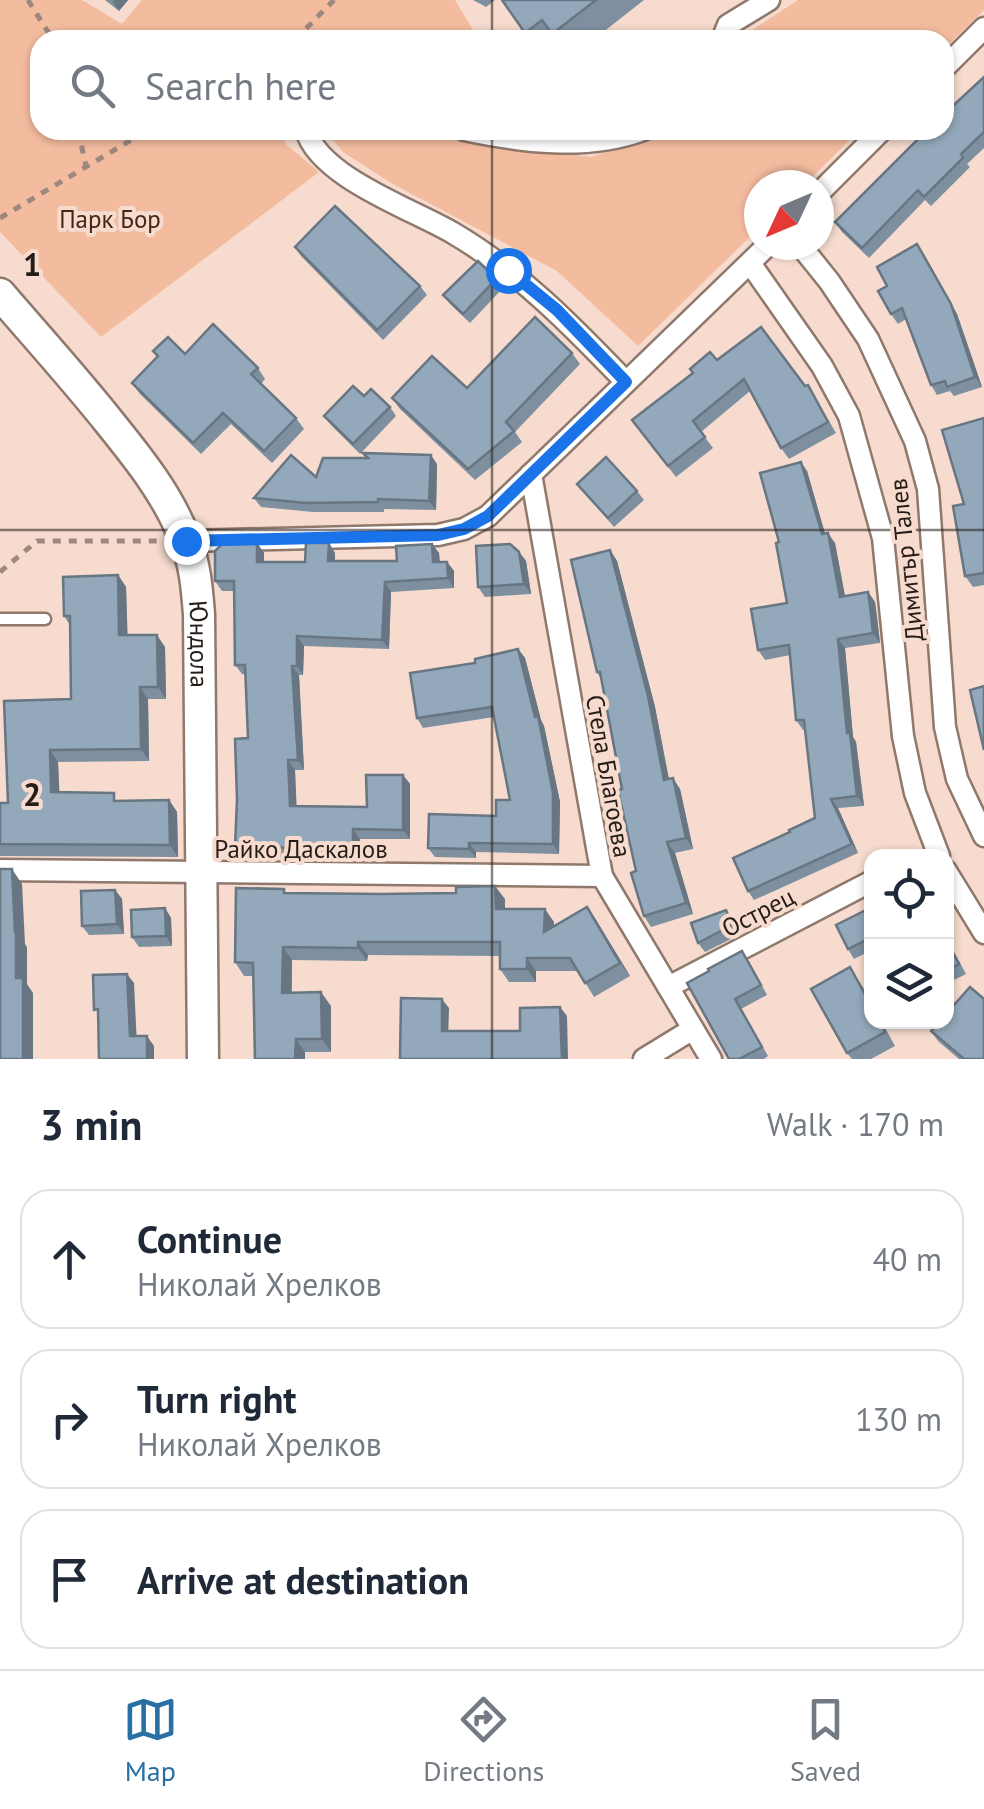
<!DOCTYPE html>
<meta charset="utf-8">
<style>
:root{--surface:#fff;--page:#f6f6f7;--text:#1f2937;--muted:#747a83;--line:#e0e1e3;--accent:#2870a4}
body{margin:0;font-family:"PT Sans",sans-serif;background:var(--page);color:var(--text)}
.controls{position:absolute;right:30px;bottom:30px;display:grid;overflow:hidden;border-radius:20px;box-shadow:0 2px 8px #0004}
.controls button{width:90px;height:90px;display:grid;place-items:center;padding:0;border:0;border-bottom:2px solid var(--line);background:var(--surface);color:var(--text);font:50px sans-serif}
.compass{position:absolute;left:744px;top:170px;width:90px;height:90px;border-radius:50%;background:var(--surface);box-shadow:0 2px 8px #0004;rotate:226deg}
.stop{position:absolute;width:30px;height:30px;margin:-22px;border:8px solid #1a73e8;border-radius:50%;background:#fff}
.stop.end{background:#1a73e8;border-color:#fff;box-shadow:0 2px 10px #0008}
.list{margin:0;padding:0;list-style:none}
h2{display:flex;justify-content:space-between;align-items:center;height:130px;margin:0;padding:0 40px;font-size:42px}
h2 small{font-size:32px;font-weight:400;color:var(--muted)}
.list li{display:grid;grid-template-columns:65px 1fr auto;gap:30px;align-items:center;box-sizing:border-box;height:140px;margin:0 20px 20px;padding:0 20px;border:2px solid var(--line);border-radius:30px}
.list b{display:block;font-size:38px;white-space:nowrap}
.list p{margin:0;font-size:32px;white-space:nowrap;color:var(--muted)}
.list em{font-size:32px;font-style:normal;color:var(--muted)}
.icon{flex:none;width:55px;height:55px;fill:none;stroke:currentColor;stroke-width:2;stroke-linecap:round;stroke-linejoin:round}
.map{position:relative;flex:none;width:984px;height:1059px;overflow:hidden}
.search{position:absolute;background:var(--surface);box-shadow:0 2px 8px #0004;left:30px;right:30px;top:30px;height:110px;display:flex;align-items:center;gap:25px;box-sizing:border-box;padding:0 35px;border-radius:30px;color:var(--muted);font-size:38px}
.sheet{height:610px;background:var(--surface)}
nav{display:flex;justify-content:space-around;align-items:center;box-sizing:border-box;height:140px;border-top:2px solid var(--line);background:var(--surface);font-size:28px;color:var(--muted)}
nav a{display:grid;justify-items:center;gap:5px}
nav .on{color:var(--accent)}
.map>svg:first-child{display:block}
.green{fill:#f4bc9f}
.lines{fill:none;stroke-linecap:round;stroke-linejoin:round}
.service-casing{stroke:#8f786c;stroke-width:15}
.minor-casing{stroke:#8f786c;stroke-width:25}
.secondary-casing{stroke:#8f786c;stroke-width:35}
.path{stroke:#9c887f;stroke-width:5;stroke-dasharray:8 8;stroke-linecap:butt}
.service{stroke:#fff;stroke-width:10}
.minor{stroke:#fff;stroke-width:20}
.secondary{stroke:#fff;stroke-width:30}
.wall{fill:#7e90a0}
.shaded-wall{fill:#677682}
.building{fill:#93a8ba;stroke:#677682;stroke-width:2.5}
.route{stroke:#1a73e8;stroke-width:12}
.grid{fill:none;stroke:#261d18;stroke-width:2.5;stroke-opacity:0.55}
.labels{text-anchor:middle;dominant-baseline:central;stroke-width:8;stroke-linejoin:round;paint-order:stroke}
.park-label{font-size:25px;fill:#472513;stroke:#f6dbce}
.street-label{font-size:25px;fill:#261d18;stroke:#f6dbce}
.grid-label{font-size:32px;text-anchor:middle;font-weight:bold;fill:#261d18;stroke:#f6dbce;stroke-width:8;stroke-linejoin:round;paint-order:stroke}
</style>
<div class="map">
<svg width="984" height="1059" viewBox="0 0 984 1059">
<rect width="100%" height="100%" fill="#f6dbce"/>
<g class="green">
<path d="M0,0H82L122,24L142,0H455L479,40H40V130H277L287,145L319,172L101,337L0,232Z"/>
<path d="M798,0H984V10L944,49V40H737Z"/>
<path d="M325,130H446L469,142L591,157L670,130H860L804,185H759V228L638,346L557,271L391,183L343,152Z"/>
</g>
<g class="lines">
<defs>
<path id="service" d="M0,619H45"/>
<g id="minor">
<path d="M722,40L728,25L769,0"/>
<path d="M944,68L984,28"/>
<path d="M306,130C319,177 412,209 453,233C521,273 572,326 626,382"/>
<path d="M464,130C522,142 586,151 643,130"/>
<path d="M819,193L882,130"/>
<path d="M800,245L829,281L868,339L915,441L928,489L945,727L957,779L984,836"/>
<path d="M750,263L822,366L849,416L883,538L903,736L915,793L939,856"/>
<path d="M531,474L602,876L711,1059"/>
<path d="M186,541L438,535L464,529L488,516L768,245"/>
<path d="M0,870L602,876"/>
<path d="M946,871L984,933"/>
<path d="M668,987L872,881"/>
<path d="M644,1059L693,1029"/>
</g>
<g id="secondary">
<path id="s1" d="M0,294C37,337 75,379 110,423C139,459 168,495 185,539C195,563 197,589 199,614L203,1059"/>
</g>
</defs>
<use href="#service" class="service-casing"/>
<use href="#minor" class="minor-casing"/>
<use href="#secondary" class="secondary-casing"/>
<g class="path">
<path d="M28,0L53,40"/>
<path d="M295,40L334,0"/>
<path d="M78,130L86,166"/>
<path d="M0,218L148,130"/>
<path d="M0,572L37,541H158"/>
</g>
<use href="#service" class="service"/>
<use href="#minor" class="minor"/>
<use href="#secondary" class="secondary"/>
</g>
<g class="wall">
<path d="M105,0H128L119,11Z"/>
<path d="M473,0H495L486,7Z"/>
<path d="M502,0H644L593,40H530Z"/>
<path d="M984,77V148L967,164L970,167L931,206L925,200L869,258L842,232L835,222Z"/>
<path d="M917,244L957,314L982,387L954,396L950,391L937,395L931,385L906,319L898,324L891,314L887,286Z"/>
<path d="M295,247L420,286L427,295L383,340L301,256Z"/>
<path d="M496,279L503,288L470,323L450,304L443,295Z"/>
<path d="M153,351L185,354L258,368L265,379L261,384L296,418L304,429L272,463L231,424L201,454L140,394L132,383L157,357Z"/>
<path d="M572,353L580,364L515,432L522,442L475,480L400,409L392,398L467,388Z"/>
<path d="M717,360L805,386L808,385L836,433L789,459L781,448L750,391L701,432L713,448L676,477L640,431Z"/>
<path d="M364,396L390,407L396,416L360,454L331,425L324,416Z"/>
<path d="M984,418V585L973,587L965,576L964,504Z"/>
<path d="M363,453L437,464L436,510L384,509V512H313L261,507L254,498L366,458Z"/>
<path d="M807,471L825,534L835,543L845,596L868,592L875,602L877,616L880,643L845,648L853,737L856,742L864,806L838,808L858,853L754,900L748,891L790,832L815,818L805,730H803L796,720L790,655L765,660L758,650L787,603L779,542Z"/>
<path d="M577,484L637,491L644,500L614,527Z"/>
<path d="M257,543L264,553V562H305L329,543L335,553V561H397L432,544L439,553L440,562H447L454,571V588L391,592L389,649L304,646L303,675H299L304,770H295L296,806L367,807L403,775L410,784V839H360V858L242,856L235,847L248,738L245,674H242L235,665L234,591H222L215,581Z"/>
<path d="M610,550L617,561L655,707L669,779L680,789L693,849L675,853L693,914L651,927L644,916L601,679L597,672Z"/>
<path d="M519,552L526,561L531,594L485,597L478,587Z"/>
<path d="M118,575L126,587L127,635L165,647L166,699H148L149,761L58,762L59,792L119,801L169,800L177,812L178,857L0,856V803H8L71,699L70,625L64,616Z"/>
<path d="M518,649L525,658L541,720L544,726L560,802L559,854L476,852V858L435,857L428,848L496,816L510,800L494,717L423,728L417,718L475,663Z"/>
<path d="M115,890L122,899L124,934L89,935L82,926Z"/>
<path d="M287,893L505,899V909L554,922V926L596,920L630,976L594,997L578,971H536V982H509L500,969V956L368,955L367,961L292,960V992L331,1006V1052H305V1059L254,976H244L235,962Z"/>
<path d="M872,907V950L854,959L848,949Z"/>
<path d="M165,908L171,918L172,946L139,947L132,937Z"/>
<path d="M726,910L733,919L739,935L705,952L698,943Z"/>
<path d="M946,937L966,974L946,984Z"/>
<path d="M749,961L767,995L741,1009L768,1056L764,1059H729L687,983Z"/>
<path d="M859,981L872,1003V1022H882L895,1046L871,1059H852L847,1053Z"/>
<path d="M931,1031L984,1059H959L938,1041Z"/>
</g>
<g class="shaded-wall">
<path d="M114,0H128L119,11L113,2Z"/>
<path d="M917,244L957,314L982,387L975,377Z"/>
<path d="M431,455L437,464L436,510L429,501Z"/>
<path d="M801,462L807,471L828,544L822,534Z"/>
<path d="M828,533L835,543L847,607L840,597Z"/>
<path d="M257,543L264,553V572L257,562Z"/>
<path d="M329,543L335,553V570L328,561Z"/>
<path d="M432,544L439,553L440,571L433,562Z"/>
<path d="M610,550L617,561L655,707L671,791L664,780Z"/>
<path d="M519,552L526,561L531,594L524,584Z"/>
<path d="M447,562L454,571V588L448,578Z"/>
<path d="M118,575L126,587L128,647L119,635Z"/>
<path d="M385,582L391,592L389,649L382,640Z"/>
<path d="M868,592L875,602L880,643L873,633Z"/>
<path d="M157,635L165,647L166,699L158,687Z"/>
<path d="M297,636L304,646L303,675L297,666Z"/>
<path d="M838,639L845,648L853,737L856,742L864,806L857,796L847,733Z"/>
<path d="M518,649L525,658L541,720L544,726L560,802L559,854L553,844L535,717Z"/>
<path d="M292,666L299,675L304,770L298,760Z"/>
<path d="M140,687L148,699L149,761L141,749Z"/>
<path d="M50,750L58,762L60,804L51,792Z"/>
<path d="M288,760L295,770L297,815L290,806Z"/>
<path d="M403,775L410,784V839L403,830Z"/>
<path d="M673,778L680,789L693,849L686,838Z"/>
<path d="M831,799L838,808L858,853L852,844Z"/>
<path d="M169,800L177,812L178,857L170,845Z"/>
<path d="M353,829L360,839V858L353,848Z"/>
<path d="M667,842L675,853L693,914L686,903Z"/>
<path d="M469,843L476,852V858L469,849Z"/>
<path d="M12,869L22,884L25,944L27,947V984L33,993V1059H23L16,978Z"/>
<path d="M495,886L505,899V922L496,909Z"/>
<path d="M115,890L122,899L124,934L117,924Z"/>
<path d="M587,907L596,920L630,976L620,963Z"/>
<path d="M165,908L171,918L172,946L166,936Z"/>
<path d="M545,909L554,922V945L544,932Z"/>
<path d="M726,910L733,919L739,935L732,925Z"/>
<path d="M358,942L368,955L367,961L358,948Z"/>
<path d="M283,947L292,960L291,1006L282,993Z"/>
<path d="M527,958L536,971V982L527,969Z"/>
<path d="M127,974L134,983L137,1046L130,1036Z"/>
<path d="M321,992L331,1006V1052L322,1039Z"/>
<path d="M442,999L449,1008L448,1040L442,1031Z"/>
<path d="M560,1007L567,1016L568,1059H562Z"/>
<path d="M147,1036L154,1046V1059H147Z"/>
<path d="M296,1039L305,1052V1059H295Z"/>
</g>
<g class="building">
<path d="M502,0H596L552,34L542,20L525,33Z"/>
<path d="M984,77V132L961,154L963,158L924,197L918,190L862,248L835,222L927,130H944V114Z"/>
<path d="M335,206L420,286L377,330L295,247Z"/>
<path d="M917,244L951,304L975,377L947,387L945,381L931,385L902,308L891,314L878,291L887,286L877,267Z"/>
<path d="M478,261L496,279L463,314L443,295Z"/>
<path d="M535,317L572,353L506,422L514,431L468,469L392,398L432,356L467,388Z"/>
<path d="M213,324L258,368L251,374L296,418L264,451L223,413L193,443L132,383L158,356L153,351L168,337L185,354Z"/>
<path d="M761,327L805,386L808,385L828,422L781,448L744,379L693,421L705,437L668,466L632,420L693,373L690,369L710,352L717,360Z"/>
<path d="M353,386L364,396L371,389L390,407L353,444L324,416Z"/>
<path d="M984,418V573L965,576L953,506L964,504L942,430Z"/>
<path d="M363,453L431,455L429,501L378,499V502L306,503L254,498L291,455L316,477L323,458H368Z"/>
<path d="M606,457L637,491L608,518L577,484Z"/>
<path d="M801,462L822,534L828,533L840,597L868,592L870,606L873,633L838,639L847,733H850L857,796L831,799L852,844L748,891L733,858L790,832L789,830L815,818L804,720H796L789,645L758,650L751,609L787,603L776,543L779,542L760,473Z"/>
<path d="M257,543V562H305L306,543H329L328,561H397L396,546L432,544L433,562H447L448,578L385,582L382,640L297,636V666H292L298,760H288L290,806L367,807L366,775H403V830L353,829V848L235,847L237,800L235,739L248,738L245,665H235L234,581H215V551L222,544Z"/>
<path d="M510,544L519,552L524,584L478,587L476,546Z"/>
<path d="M610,550L648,696L664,780L673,778L686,838L667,842L686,903L644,916L631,873L636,871L618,790L622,789L600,672H597L571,560Z"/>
<path d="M118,575L119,635H157L158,687H140L141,749L50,750L51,792L114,793V801L169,800L170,845L0,844V803H8L4,701L71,699L70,616H64L63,577Z"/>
<path d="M518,649L535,717L538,716L553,793V844L469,843V849L428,848L429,814L496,816V800H510L492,707L417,718L410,673L475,663V659Z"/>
<path d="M984,686V750L970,690Z"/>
<path d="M0,869H12L15,932H16V978H23V1059H0Z"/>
<path d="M495,886L496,909H545L544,932L587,907L620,963L585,983L570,958H527V969H500V942H358V948L283,947L282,993L321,992L322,1039H296L295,1059H255L253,963L235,962L236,888L284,889V893L382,894L456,893V887Z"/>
<path d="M115,890L117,924L82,926L81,891Z"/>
<path d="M872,907V937L848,949L836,925Z"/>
<path d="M165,908L166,936L132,937L131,910Z"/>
<path d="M726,910L732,925L698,943L691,923Z"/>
<path d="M946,940L959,964L946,971Z"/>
<path d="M742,951L761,985L735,999L762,1047L739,1059H729L687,983L709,971L708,969Z"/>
<path d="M850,967L872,1007V1022H880L885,1032L847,1053L811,989Z"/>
<path d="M127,974L130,1036H147V1059H99L98,1009L94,1010L93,975Z"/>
<path d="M970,987L984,999V1059H964L931,1031L940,1022H946V1014Z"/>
<path d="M401,998L442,999V1031H520V1008L560,1007L562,1059H400Z"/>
</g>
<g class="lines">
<path class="route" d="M186,541L438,535L464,529L488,516L626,382L557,310L508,270"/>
</g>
<path class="grid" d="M492,0V40M492,130V1059M0,530H984"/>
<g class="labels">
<g class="park-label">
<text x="110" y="219">Парк Бор</text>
</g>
<g class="street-label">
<text transform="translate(906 560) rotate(-96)">Димитър Талев</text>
<text stroke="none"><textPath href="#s1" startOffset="415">Юндола</textPath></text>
<text transform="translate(609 776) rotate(80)">Стела Благоева</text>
<text x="301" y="849">Райко Даскалов</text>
<text transform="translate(758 912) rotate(-27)">Острец</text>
</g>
</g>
<g class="grid-label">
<text x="32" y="276">1</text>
<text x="32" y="806">2</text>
</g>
</svg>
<div class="controls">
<button><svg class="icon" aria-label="locate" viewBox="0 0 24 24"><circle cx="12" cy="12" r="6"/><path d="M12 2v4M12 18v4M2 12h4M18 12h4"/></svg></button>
<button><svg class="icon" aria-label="layers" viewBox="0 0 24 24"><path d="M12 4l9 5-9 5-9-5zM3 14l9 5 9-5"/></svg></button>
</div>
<svg class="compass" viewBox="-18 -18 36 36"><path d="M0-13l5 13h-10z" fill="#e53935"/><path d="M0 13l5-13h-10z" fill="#747a83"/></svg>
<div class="stop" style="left:508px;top:270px"></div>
<div class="stop end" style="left:186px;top:541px"></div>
<div class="search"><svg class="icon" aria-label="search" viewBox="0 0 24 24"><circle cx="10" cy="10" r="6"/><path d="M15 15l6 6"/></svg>Search here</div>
</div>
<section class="sheet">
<h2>3 min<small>Walk · 170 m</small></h2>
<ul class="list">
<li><svg class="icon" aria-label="ahead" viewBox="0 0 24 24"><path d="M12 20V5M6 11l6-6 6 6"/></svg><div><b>Continue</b><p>Николай Хрелков</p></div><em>40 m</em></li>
<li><svg class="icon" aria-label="right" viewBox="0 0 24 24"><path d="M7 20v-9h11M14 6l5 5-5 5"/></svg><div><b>Turn right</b><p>Николай Хрелков</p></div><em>130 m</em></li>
<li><svg class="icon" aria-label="arrive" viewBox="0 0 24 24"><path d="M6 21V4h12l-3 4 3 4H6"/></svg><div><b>Arrive at destination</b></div></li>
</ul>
</section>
<nav>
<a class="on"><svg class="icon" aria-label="map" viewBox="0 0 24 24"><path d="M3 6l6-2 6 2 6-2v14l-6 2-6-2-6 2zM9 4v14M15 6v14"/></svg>Map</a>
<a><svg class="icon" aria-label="directions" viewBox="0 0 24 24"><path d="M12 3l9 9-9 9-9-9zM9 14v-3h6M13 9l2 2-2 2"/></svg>Directions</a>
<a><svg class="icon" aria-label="saved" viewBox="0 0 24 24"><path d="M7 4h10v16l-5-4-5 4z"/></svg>Saved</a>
</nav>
